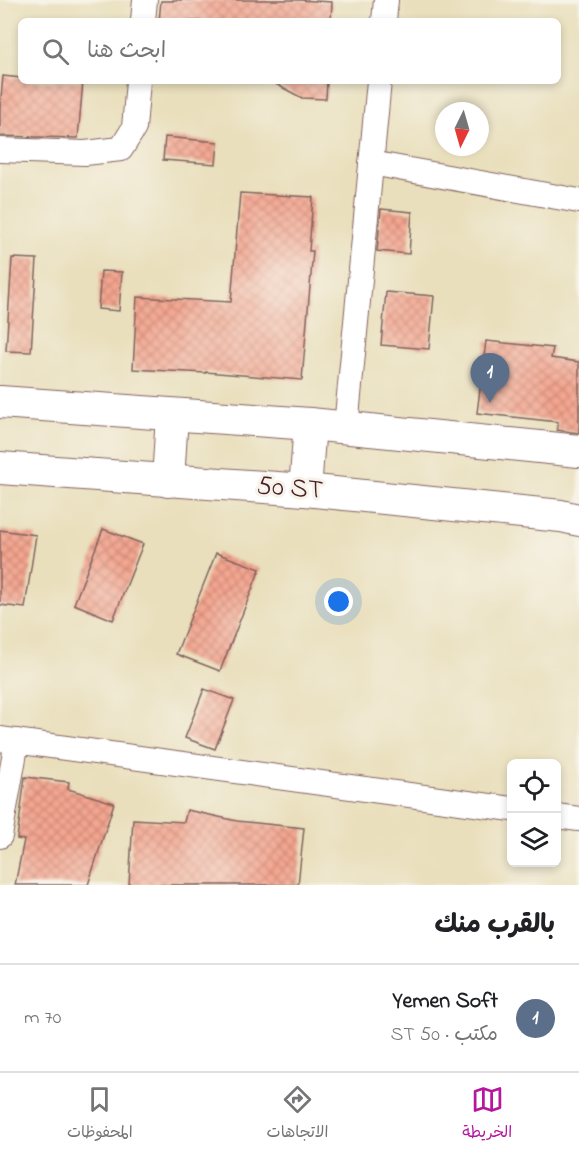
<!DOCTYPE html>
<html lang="ar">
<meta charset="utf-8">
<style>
:root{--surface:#fff;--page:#f2f2f2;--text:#202124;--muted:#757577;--line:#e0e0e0;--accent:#b5179e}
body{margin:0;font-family:"Indie Flower","Playpen Sans Arabic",sans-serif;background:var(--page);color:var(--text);direction:rtl}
.controls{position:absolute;right:18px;bottom:18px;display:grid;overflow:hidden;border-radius:9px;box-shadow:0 3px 9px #0003}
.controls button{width:54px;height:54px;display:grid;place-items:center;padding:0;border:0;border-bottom:2px solid var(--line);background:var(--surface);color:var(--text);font:30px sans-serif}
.compass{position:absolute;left:435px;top:102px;width:54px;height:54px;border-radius:50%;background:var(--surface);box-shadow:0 3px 9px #0003;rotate:185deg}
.you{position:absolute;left:339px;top:602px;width:21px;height:21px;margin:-15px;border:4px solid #fff;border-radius:50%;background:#1a73e8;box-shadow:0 0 0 9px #1a73e833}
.badge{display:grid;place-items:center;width:39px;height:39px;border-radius:50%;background:var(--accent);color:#fff;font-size:20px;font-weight:700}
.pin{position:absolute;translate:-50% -50px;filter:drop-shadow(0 2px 3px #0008)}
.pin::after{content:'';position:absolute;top:32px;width:21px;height:18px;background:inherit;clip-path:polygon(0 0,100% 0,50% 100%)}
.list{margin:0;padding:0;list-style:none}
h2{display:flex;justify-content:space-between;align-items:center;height:78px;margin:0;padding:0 24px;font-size:26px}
h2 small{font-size:20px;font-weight:400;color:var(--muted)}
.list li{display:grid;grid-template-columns:39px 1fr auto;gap:18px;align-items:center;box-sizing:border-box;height:108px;padding:0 24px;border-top:2px solid var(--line)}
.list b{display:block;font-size:22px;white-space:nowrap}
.list p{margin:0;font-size:20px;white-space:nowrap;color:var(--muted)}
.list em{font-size:20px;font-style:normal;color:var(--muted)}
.icon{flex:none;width:33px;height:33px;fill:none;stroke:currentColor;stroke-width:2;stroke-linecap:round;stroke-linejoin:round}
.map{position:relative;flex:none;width:579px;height:885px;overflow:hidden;direction:ltr}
.search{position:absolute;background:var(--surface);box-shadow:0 3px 9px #0003;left:18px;right:18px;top:18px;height:66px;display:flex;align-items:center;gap:15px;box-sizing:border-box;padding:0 21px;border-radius:9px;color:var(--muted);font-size:22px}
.sheet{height:186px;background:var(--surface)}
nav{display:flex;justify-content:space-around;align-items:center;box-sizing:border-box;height:84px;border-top:2px solid var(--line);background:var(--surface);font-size:16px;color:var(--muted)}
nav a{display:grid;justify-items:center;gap:3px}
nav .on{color:var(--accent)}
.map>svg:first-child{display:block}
.building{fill:url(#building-cross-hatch)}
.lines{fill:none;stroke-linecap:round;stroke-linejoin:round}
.minor-casing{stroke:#82625e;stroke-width:26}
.major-casing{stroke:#82625e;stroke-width:34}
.minor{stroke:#fff;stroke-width:24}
.major{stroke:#fff;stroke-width:32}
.labels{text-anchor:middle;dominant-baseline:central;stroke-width:6;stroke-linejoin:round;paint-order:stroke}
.street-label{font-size:27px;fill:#4a1f2b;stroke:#f7f3e8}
</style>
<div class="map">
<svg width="579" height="885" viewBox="0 0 579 885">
<defs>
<pattern id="building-cross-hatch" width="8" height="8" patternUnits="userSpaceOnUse" patternTransform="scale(1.5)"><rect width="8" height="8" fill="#f4a690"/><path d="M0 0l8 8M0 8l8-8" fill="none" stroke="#c88776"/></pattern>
</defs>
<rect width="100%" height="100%" fill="#f7f3e8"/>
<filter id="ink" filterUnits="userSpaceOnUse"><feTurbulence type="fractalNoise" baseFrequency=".0167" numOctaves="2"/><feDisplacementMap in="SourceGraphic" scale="12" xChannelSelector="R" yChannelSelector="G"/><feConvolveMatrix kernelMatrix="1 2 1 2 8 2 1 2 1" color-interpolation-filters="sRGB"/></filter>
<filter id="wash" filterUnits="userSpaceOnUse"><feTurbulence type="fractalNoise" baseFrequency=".008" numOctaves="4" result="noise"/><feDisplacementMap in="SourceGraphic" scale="24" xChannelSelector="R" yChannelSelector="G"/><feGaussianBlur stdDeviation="1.35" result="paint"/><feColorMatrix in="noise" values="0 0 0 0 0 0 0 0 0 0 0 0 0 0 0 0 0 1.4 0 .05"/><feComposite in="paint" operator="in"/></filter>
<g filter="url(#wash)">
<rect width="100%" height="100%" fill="#e9dfbc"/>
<g id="blocks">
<g class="building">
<path d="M173,0H299L332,2L331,21H159L161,1H173Z"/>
<path d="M3,76L21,78V81H83L78,138L0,136V108Z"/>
<path d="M270,81H327L326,99L302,98Z"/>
<path d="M165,137L218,142L216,164L163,160Z"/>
<path d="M240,193L313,197L309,251H313L302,380L206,372V373L133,369L137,297L231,302Z"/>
<path d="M381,209L412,212L409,254L377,251Z"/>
<path d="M12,258L37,259L31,352L6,351Z"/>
<path d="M101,271L122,272L119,311L98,309Z"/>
<path d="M386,292L434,296L429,349L381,345Z"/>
<path d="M486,341L553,348L551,358L579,362V433L557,430L558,422L477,413Z"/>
<path d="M103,529L143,544L113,620L74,604Z"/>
<path d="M0,530L36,535L25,608L0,605Z"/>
<path d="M216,553L260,569L220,671L176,654Z"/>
<path d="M204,689L234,700L215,749L185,738Z"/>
<path d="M25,777L69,782L68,789L114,803L88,885H15L24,840L17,839Z"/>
<path d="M187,810L237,821L304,828L298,885H129L133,819L184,822Z"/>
</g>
</g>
</g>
<g filter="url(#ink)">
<use href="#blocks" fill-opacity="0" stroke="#82625e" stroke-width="1.5"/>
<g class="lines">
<defs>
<g id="minor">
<path d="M143,21L145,0"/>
<path d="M384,21L386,0"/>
<path d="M0,150L85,153L121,149L134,128L138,81"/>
<path d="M371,163L579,201"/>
<path d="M346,427L379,81"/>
<path d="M0,739L512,809"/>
<path d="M556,816L579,819"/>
<path d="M0,836L17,741"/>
</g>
<g id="major">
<path d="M0,402L310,424L579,451"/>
<path d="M0,468L305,490L561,516L579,520"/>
<path d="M168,481L172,415"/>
<path d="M305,490L310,424"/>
</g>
</defs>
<use href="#minor" class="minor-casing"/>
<use href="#major" class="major-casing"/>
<use href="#minor" class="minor"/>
<use href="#major" class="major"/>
</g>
</g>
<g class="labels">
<g class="street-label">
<text transform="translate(290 489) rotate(4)">50 ST</text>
</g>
</g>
</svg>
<div class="controls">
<button><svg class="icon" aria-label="locate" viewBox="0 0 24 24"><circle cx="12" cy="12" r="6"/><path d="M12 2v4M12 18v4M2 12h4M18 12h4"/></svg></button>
<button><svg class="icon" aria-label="layers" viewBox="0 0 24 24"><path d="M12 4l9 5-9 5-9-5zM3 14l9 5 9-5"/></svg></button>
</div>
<svg class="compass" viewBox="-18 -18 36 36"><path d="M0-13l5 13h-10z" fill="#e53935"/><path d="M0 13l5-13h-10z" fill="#757577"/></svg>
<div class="you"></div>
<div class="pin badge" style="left:490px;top:403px;background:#5c6f8a">1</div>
<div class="search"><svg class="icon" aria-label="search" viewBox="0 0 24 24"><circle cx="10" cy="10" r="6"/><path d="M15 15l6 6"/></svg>ابحث هنا</div>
</div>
<section class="sheet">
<h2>بالقرب منك<small></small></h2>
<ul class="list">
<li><span class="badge" style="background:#5c6f8a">1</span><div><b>Yemen Soft</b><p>مكتب · 50 ST</p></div><em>70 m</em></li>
</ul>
</section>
<nav>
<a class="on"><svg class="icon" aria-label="map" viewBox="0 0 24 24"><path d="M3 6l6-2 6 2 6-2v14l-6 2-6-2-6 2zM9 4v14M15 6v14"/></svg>الخريطة</a>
<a><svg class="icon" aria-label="directions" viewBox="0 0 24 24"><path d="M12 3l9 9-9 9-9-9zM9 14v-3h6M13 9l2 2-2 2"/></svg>الاتجاهات</a>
<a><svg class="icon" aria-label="saved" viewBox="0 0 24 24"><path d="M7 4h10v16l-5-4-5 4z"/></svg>المحفوظات</a>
</nav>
